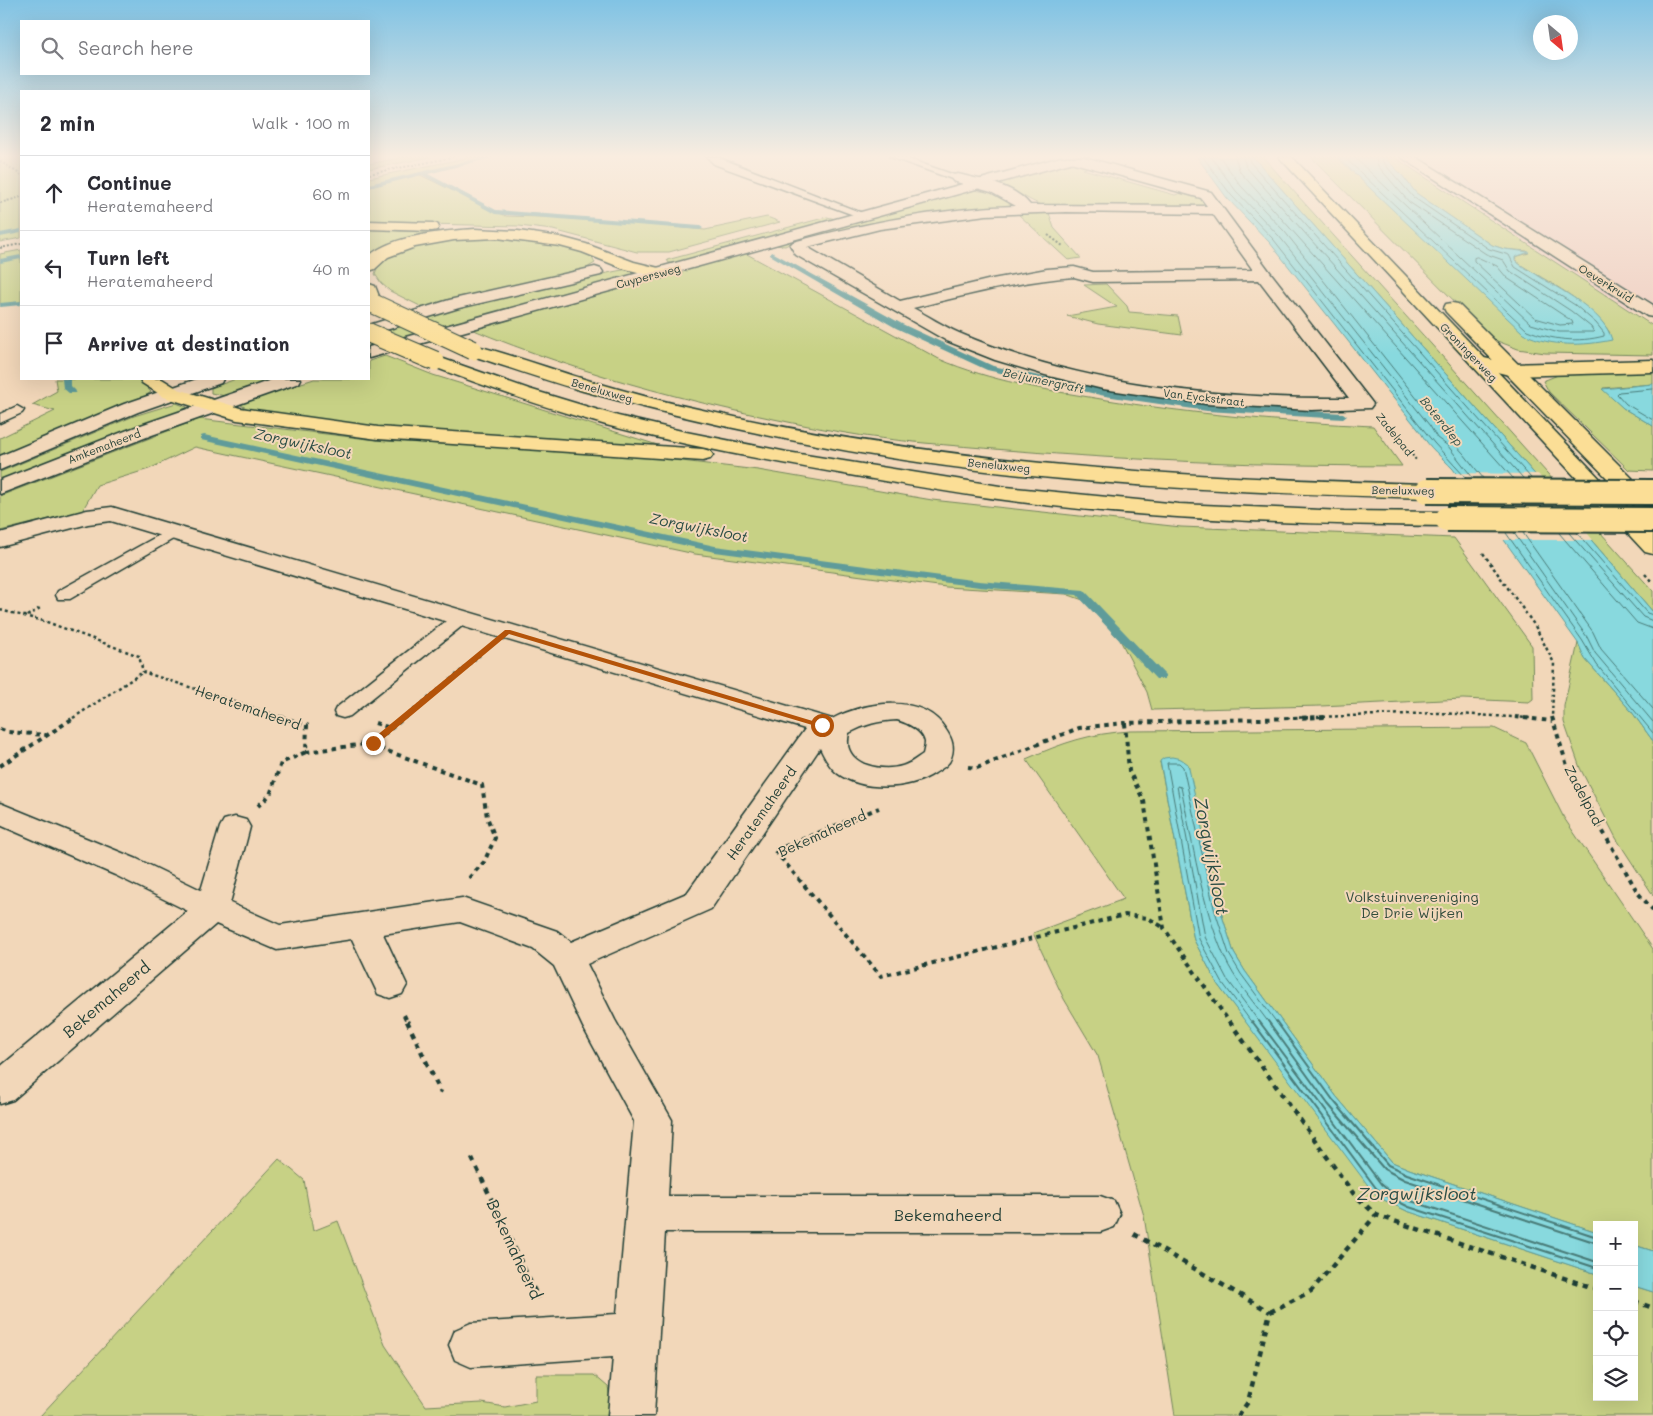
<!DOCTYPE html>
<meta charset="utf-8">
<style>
:root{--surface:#fff;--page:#f7f7f7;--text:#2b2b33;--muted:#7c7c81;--line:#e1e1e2}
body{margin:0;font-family:Mali,sans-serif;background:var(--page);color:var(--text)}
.controls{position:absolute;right:15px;bottom:15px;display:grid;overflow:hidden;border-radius:0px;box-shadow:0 5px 20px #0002}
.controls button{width:45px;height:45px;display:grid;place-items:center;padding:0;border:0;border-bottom:1px solid var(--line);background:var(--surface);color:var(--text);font:25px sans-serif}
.compass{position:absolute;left:1533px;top:15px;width:45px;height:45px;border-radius:50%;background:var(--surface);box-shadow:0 5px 20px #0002;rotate:151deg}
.stop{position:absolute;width:15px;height:15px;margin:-11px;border:4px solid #b45309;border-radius:50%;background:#fff}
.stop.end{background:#b45309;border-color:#fff;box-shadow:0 1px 5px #0008}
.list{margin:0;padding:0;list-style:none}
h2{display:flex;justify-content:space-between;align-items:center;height:65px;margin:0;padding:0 20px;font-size:21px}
h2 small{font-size:16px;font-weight:400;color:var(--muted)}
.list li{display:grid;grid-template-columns:32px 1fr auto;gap:15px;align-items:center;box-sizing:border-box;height:75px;padding:0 20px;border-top:1px solid var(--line)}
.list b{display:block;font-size:19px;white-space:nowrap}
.list p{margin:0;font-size:16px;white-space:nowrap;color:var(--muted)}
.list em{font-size:16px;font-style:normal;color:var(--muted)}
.icon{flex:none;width:28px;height:28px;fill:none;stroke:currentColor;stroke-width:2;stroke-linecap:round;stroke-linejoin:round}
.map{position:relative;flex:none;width:1653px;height:1416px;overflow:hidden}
.search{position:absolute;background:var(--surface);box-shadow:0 5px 20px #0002;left:20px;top:20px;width:350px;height:55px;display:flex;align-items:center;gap:12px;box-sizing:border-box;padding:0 18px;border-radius:0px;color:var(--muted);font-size:19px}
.panel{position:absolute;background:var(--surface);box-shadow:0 5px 20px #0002;left:20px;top:90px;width:350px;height:290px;border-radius:0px}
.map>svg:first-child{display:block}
.built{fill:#eeccbf}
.green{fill:#c7d185;stroke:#73875c}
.water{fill:#88d9de;stroke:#5e9b9a}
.pier{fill:#f2d7b9}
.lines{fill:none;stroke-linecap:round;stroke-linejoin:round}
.shore-far1{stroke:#497b78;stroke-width:1}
.shore{stroke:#497b78;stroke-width:2}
.stream{fill:#5e9b9a;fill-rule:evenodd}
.lane-casing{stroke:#1f3d34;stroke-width:3}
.street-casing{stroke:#1f3d34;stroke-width:3}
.secondary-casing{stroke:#1f3d34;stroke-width:3}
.primary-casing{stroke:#1f3d34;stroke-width:3}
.highway-casing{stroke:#1f3d34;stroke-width:3}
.path-far3{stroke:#1f3d34;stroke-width:2;stroke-dasharray:2 2;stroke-linecap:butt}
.path-far2{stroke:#1f3d34;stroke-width:2.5;stroke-dasharray:3 3;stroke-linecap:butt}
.path-far1{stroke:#1f3d34;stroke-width:4;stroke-dasharray:4.5 4.5;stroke-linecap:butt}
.path{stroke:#1f3d34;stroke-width:4.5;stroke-dasharray:5.5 5.5;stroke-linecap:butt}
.lane{fill:#f2d7b9;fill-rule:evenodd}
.street{fill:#f2d7b9;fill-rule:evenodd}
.secondary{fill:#f2d7b9;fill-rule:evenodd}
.primary{fill:#fbde96;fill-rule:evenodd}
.highway{fill:#fbde96;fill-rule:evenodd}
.highway-bridge-far1-casing{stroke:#1f3d34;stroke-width:21;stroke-linecap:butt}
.highway-bridge-casing{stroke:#1f3d34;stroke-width:28;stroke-linecap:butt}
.highway-bridge-far1{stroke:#fbde96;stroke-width:19}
.highway-bridge{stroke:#fbde96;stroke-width:24}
.route{fill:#b45309}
.labels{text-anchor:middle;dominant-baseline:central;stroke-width:4;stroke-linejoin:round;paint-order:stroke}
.far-street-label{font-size:11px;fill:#1f3d34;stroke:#f2d7b9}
.far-water-label{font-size:12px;font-style:italic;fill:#2a4d45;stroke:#f2d7b9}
.street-label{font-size:14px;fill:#1f3d34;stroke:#f2d7b9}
.park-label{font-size:14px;fill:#304c3c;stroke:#f2d7b9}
.water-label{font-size:15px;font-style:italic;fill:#2a4d45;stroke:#f2d7b9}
.near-street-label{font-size:16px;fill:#1f3d34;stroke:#f2d7b9}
.near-water-label{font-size:18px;font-style:italic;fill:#2a4d45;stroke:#f2d7b9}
</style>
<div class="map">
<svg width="1653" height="1416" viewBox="0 0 1653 1416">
<rect width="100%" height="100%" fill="#f2d7b9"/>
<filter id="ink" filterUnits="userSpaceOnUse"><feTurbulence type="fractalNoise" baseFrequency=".02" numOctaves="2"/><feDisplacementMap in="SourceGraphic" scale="10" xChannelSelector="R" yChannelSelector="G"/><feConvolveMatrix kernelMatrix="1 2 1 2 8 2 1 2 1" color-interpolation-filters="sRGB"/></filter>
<g filter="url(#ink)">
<path class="built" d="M1397,157H1653V316L1627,309Z"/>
<g class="green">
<path d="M0,157H21V238L0,242Z"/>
<path d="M404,157H431L369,169V164Z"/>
<path d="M471,157H487L418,174L506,216L582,218L705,230L767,217L780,222L669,252H637L553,230L519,226L425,224L369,221V178Z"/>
<path d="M1253,157H1263L1653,591V612L1532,471Z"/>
<path d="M1311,157H1337L1610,333C1589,301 1549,283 1518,263L1515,257L1529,253L1527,251L1504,249L1492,245L1416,193L1401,174L1384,157H1394L1653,326V355L1545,353L1518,349L1492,339Z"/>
<path d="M1076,161L1092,166L1083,169L1175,195L1188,191L1203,195L1208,206H1045C1034,203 1028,198 1019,194C1011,190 1003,190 997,183Z"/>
<path d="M972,190L995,193L1014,204C989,212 953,211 926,215C882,220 840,231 797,240L785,246L773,245Z"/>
<path d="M1049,213L1054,228L1081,258L1068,260L1018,214Z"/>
<path d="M827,217L836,219L676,263H669L667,260Z"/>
<path d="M369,228L399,231L452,233L379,249L369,256Z"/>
<path d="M483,236C504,237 579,242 591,256C593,258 593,261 595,263L580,272L426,309L390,291L381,283L375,274C382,239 455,239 483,236Z"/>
<path d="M21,250V302L0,305V254Z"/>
<path d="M745,253L939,359C990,381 1046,390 1101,399C1191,414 1281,422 1373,426L1402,466C1270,466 1138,461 1006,450C951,445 895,442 840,432C714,409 587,377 469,328Z"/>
<path d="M627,269L633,272L630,276L369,351V335L448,311L563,282Z"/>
<path d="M1106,284L1127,306L1129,312L1178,316L1182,335L1098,324L1067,316L1117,307L1084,285Z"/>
<path d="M385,356L433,375L664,447L418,432L250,410L241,405L245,401L314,379H369V361Z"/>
<path d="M1653,370V384L1603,388L1623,408L1653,426V471L1629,470L1549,392L1543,381L1563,373Z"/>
<path d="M55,379H139L151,392L142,398L0,456V438L55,411L32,405L57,391Z"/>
<path d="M236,379H279L225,396L211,393V388Z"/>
<path d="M176,403L187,407L186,410L0,480V472L134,416Z"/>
<path d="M199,419L385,441L622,454L758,470L932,500L1181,527L1454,538L1532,646L1533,699L1529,702L1463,699L1321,706L1152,710L1147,692L1120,640L1083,600L1066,594L946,587L695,554L195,447L149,469L97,485L82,511L0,531V496Z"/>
<path d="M1578,643L1585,659L1632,712L1653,741V895L1616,838L1580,768L1564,722V706Z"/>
<path d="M1494,728L1526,743L1564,818L1653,949V1251L1634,1245V1225H1597V1232L1409,1169L1392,1162L1336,1096L1245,971L1234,953L1219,906L1160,762L1194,940L1218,985L1382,1199L1407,1211L1597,1274V1397H1634V1286L1653,1292V1416H1175L1144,1216L1098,1056L1064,999L1033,933L1124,899L1026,759C1065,742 1088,734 1130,731Z"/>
<path d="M279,1159L304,1180L313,1231L338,1221L385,1345L426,1406L482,1403L505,1407L536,1401V1375H594L608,1387L614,1416H40Z"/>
</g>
<g class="water">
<path d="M1197,157H1253L1532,471L1653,612V741L1632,712L1585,659L1578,643L1453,469C1442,457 1429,448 1421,433L1270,243L1227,198Z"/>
<path d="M1337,157H1384L1401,174L1416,193L1492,245L1504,249L1529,252L1515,257V260C1520,266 1528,269 1534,273C1559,290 1604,310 1612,340C1583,346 1552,347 1524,334Z"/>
<path d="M1653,384V426L1623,408L1602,389Z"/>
<path d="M1172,757L1181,759L1188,764L1219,906L1234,953L1245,971L1336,1096L1392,1162L1409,1169L1597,1232V1274L1407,1211L1382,1199L1373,1192L1218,985L1194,940L1160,761L1164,758Z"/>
<path d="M1634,1245L1653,1251V1292L1634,1286Z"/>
</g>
<path class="pier" d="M1453,473L1538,474L1593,540H1502Z"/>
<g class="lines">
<g class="shore-far1">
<path d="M1203,157L1231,195L1274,240L1434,443L1466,478"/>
<path d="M1211,157L1236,191L1279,236L1430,426L1437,438L1448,446L1473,478"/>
<path d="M1220,157L1241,186L1285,232L1441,429L1464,454L1483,478"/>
<path d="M1235,157L1240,172L1513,478"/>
<path d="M1243,157L1246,167L1523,478"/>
<path d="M1249,157L1250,162L1531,478"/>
<path d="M1344,157L1527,330C1552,340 1578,343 1604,336V333L1596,323L1575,305L1515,267L1509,255L1489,249L1413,197L1383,162L1382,157"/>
<path d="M1354,157L1531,324L1559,332H1594L1591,327L1571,311L1510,271L1503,260L1486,254L1409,202L1378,166L1375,157"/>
<path d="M1477,257L1497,266L1507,278L1572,321L1573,324L1560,325L1535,318L1474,261V258Z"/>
<path d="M1653,389L1619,392L1617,394L1626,404L1653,420"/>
<path d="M1506,533L1582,640L1597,665L1653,733"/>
<path d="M1514,533L1587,637L1595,653L1653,722"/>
<path d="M1523,533L1593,632L1601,649L1653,709"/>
<path d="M1559,533L1637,623L1653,629"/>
<path d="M1569,533L1643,617L1653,621"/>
<path d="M1577,533L1647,613L1653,615"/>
<path d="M1252,1023L1222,982L1199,939L1167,763H1179L1183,767L1214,908L1229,954L1241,974L1277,1023"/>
<path d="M1260,1023L1227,979L1205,937L1177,786L1181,787C1193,844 1201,903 1224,956C1235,981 1253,1001 1269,1023"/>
</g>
<g class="shore">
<path d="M1252,1021L1376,1188L1385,1195L1409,1207L1597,1268"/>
<path d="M1259,1021L1381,1184L1388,1190L1411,1201L1597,1262"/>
<path d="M1268,1021L1328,1104L1384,1169L1405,1180L1597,1243"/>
<path d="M1276,1021L1333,1100L1388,1165L1407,1174L1597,1237"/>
</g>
<g class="stream">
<path d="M484,157H495L428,174L496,210L700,226L703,228L700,230L495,214L422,175L369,188V184Z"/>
<path d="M21,229V233L0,237V233Z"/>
<path d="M772,252L902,324L993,366L1105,390L1207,405L1343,413L1347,416L1343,419L1207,411L1105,396L987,370L896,328L770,255V253Z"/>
<path d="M21,255V259L0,263V259Z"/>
<path d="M21,301V305L0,307V303Z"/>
<path d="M62,379H70V385L76,391L75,393H69L63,388Z"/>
<path d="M204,435L715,546L979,581L1084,590L1166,676L1164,679H1156L1077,595L979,587L715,552L201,440V436Z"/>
</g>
<defs>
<g id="lane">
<path d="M707,157H717L870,216L865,219L862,218L714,164Z"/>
<path d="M890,157H903L963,178L961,180H955Z"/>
<path d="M17,406L24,410L22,413L0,423V414Z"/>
<path d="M174,527L180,529L182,532L180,535L70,599H58L56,595L58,591Z"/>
<path d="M461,613L467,614L470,618L467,622L350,716L343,718L336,716L334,712L336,708L455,614Z"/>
</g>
<g id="street">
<path d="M1066,157H1084L1211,192L1270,272L1370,400L1373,404L1370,408L1311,410L1206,404L1103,389L1045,375L995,360L947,341L796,255L790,245L793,242C866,223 940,208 1016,206L991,192L953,181L951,178L953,175L958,174C982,180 1015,185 1030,205L1207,206L1201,198L1067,161ZM1066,212L1213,214L1253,270L1093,272L1074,267L1047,269L992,279L900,301L807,247L880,229L986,215ZM1074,277L1093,282L1259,280L1349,398C1217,399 1082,386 959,333C943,326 928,316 913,308C966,295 1019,281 1074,277Z"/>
<path d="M1401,157H1416L1653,305V317L1647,316Z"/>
<path d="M112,507L832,719C865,702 923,692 946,730C952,739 955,747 951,758C949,765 941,769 935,773C910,790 862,792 837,773C829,766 824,757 820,748L711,909L587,964L615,1020L672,1120L668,1196H1100L1114,1201L1120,1214L1114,1227L1100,1232H665L654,1416H608L613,1357L471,1367L455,1360L449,1345L455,1330L471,1323L617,1314L634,1121L583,1027L554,966L533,949L460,922L383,934L407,985L402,994L390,998L378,994L352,939L277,950L216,924L13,1100L0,1104V1067L188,911L115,875L0,825V803L137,859L201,890L220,827L224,820L235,817L246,820L250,827L230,903L280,925L462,898L557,931L571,942L687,893L805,729L111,521L88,524L0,547V533L87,510ZM897,720C907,723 923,730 925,742C925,745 924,750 923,754C917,758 910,764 902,766C886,771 856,768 849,749C847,744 848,738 849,733C866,724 878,721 897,720Z"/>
</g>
<g id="secondary">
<path d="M1061,157L1078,158L1077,161L369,358V347Z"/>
<path d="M595,267L601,269L603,272L601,275L459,308L369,335V325L449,300Z"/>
<path d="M197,379H223L221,383L138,412L0,470V456L124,404Z"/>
<path d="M274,379H301L299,383L152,435L0,494V480L138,426Z"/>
</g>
<g id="primary">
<path d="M1279,157H1292L1653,534V554L1645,552Z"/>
<path d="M1452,303L1458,304L1653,499V519L1645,517L1446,312L1444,308L1446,304Z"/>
</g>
<g id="highway">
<path d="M369,221L432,223L437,224L439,227L437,230L432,231L369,229Z"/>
<path d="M475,229L518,231L560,237L586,244L634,262L667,270L669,273L667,276L661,278L622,268L582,252L560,246L497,238L454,240L415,247L388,257L375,269L369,271V256C392,235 445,231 475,229Z"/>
<path d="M369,284L375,286L382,304L380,308H369Z"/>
<path d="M473,345C514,355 553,370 594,382C631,393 669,403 707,411C944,464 1185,478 1427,484L1435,486L1438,491L1435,496L1427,498C1225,492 1021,484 822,446C742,431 662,413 583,391C544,380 505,366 467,354L464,350L467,346Z"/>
<path d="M435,356L529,389L618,416L686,432L787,452L1006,487L1179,504L1344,511L1447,512L1455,514L1458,519L1455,524L1447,526C1300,524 1151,520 1005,500C957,494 909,485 861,477C776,462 690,447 606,425C546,408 487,387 429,365L426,361L429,357Z"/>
<path d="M1479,357L1513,364L1653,360V372L1513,376L1473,366L1470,362L1473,358Z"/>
<path d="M140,379H162L178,389L240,408L378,427L703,449L710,451L713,455L710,459L703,461L378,439L237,420L164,397L142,383Z"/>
</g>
</defs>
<use href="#lane" class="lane-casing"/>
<use href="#street" class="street-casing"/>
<use href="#secondary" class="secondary-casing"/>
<use href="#primary" class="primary-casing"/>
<use href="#highway" class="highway-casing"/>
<g class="path-far3">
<path d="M0,161L21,175"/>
<path d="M369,174L454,157"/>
<path d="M0,203L21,197"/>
<path d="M1048,235L1063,246"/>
<path d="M0,248L21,244"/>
<path d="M1384,421L1417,461"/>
</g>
<g class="path-far2">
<path d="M1483,553L1535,626L1554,663L1552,718"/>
<path d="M1645,574L1653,583"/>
<path d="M0,610L44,621L139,656L143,672L285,718"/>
<path d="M27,616L40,608"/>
<path d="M73,718L143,672"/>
<path d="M404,718L480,655"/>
<path d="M1287,718L1439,713L1530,718"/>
</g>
<g class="path-far1">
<path d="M281,717L307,725L306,752L373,743L405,717"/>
<path d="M1515,717L1552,721"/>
<path d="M1552,717L1569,772L1638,893L1653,910"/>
<path d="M375,723L390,728"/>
<path d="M1125,723L1129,771L1144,801L1164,928L1230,1023"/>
<path d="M0,729L8,732L46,735"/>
<path d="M373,743L376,747L482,785L487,817L495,838L484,862L468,879"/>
<path d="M0,766L75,717"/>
<path d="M968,767L977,768L1079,728L1125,723L1326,717"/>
<path d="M258,806L270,795L281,763L306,752"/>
<path d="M776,850L879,808"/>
<path d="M775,851L881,976L1125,915L1148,918L1163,927"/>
<path d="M404,1015L408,1023"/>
</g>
<g class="path">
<path d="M407,1021L441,1093"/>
<path d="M1229,1021L1353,1193L1376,1215L1597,1289"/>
<path d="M472,1158L538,1298"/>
<path d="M1134,1234L1270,1312"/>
<path d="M1634,1301L1653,1308"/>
<path d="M1238,1416L1248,1402L1270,1312L1311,1291L1376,1215"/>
</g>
<use href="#lane" class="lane"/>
<use href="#street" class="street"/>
<use href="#secondary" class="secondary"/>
<use href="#primary" class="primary"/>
<use href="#highway" class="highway"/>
<defs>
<g id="highway-bridge-far1">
<path d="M374,304L473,350"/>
<path d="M369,333L435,361"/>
</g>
<g id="highway-bridge">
<path d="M1427,491L1653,492"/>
<path d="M1447,519L1653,520"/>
</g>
</defs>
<use href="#highway-bridge-far1" class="highway-bridge-far1-casing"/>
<use href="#highway-bridge" class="highway-bridge-casing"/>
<use href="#highway-bridge-far1" class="highway-bridge-far1"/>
<use href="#highway-bridge" class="highway-bridge"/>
</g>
</g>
<linearGradient id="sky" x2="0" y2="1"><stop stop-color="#81c3e4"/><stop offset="0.44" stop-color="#f9ede0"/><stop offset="1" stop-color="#f9ede0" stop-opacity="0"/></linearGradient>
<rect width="1653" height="355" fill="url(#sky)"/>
<path class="route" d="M505,630H510L826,725L819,727L509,634L376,745H370V741Z"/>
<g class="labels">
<g class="far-street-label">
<text transform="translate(648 276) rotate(-15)">Cuypersweg</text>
<text transform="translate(1606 283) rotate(32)">Oeverkruid</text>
<text transform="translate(1469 352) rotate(46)">Groningerweg</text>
<text transform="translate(602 390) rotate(16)">Beneluxweg</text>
<text transform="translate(1204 397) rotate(7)">Van Eyckstraat</text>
<text transform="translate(1395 434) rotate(51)">Zadelpad</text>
<text transform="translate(104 446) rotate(-21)">Amkemaheerd</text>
<text transform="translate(999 465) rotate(6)">Beneluxweg</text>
<text transform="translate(1403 490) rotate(1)">Beneluxweg</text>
</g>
<g class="far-water-label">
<text transform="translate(1044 380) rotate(12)">Beijumergraft</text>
<text transform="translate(1442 421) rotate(51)">Boterdiep</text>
</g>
<g class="street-label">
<text transform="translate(248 707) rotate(19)">Heratemaheerd</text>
<text transform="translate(1584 795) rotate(62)">Zadelpad</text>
<text transform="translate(761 813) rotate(-55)">Heratemaheerd</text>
<text transform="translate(822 833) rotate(-24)">Bekemaheerd</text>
</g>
<g class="park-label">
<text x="1412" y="896">Volkstuinvereniging<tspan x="1412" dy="16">De Drie Wijken</tspan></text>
</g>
<g class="water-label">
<text transform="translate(303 443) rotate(12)">Zorgwijksloot</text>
<text transform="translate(699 527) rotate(11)">Zorgwijksloot</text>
</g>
<g class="near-street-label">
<text transform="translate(106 999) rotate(-40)">Bekemaheerd</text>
<text x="948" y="1214">Bekemaheerd</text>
<text transform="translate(515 1249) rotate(65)">Bekemaheerd</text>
</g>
<g class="near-water-label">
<text transform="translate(1212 856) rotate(79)">Zorgwijksloot</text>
<text x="1417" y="1193">Zorgwijksloot</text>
</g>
</g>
</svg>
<div class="controls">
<button>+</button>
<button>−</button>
<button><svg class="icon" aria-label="locate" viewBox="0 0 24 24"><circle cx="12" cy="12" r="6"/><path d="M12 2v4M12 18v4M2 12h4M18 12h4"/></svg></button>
<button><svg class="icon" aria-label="layers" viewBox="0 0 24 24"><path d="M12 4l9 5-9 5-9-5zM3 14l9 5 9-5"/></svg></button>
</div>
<svg class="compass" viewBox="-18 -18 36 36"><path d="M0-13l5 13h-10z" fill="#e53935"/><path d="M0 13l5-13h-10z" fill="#7c7c81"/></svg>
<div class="stop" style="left:822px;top:725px"></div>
<div class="stop end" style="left:373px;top:743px"></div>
<div class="search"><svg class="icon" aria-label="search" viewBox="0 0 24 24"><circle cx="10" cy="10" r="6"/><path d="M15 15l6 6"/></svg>Search here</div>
<section class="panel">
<h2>2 min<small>Walk · 100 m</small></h2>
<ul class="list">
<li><svg class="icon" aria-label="ahead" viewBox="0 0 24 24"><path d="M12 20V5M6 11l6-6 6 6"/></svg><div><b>Continue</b><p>Heratemaheerd</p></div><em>60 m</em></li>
<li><svg class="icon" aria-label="left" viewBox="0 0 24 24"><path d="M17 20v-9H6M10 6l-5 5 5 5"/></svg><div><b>Turn left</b><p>Heratemaheerd</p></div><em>40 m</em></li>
<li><svg class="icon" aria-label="arrive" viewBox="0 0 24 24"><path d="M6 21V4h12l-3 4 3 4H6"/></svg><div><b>Arrive at destination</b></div></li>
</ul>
</section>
</div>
